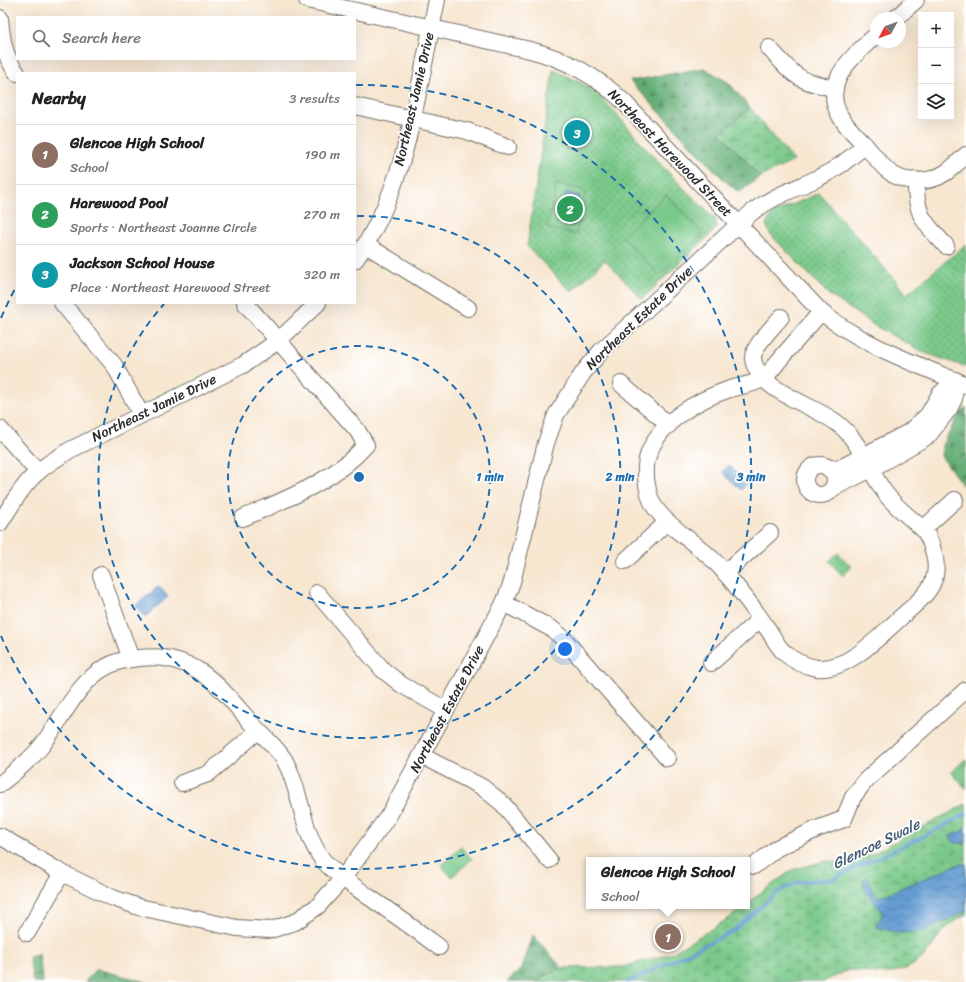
<!DOCTYPE html>
<meta charset="utf-8">
<style>
:root{--surface:#fff;--page:#f2f2f2;--text:#222;--muted:#767676;--line:#e0e0e0;--accent:#7c3aed}
body{margin:0;font-family:Sriracha,sans-serif;background:var(--page);color:var(--text)}
.controls{position:absolute;right:12px;top:12px;display:grid;overflow:hidden;border-radius:0px;box-shadow:0 4px 16px #0002}
.controls button{width:36px;height:36px;display:grid;place-items:center;padding:0;border:0;border-bottom:1px solid var(--line);background:var(--surface);color:var(--text);font:20px sans-serif}
.compass{position:absolute;left:870px;top:12px;width:36px;height:36px;border-radius:50%;background:var(--surface);box-shadow:0 4px 16px #0002;rotate:229deg}
.you{position:absolute;left:565px;top:649px;width:14px;height:14px;margin:-10px;border:3px solid #fff;border-radius:50%;background:#1a73e8;box-shadow:0 0 0 6px #1a73e833}
.badge{display:grid;place-items:center;width:26px;height:26px;border-radius:50%;background:var(--accent);color:#fff;font-size:13px;font-weight:700}
.pin{position:absolute;translate:-50% -50%;border:2px solid #fff;box-shadow:0 1px 4px #0006}
.popup{position:absolute;left:586px;top:857px;width:164px;height:52px;box-sizing:border-box;display:grid;place-content:center;border-radius:0px;background:var(--surface);filter:drop-shadow(0 1px 3px #0005);font-size:13px;white-space:nowrap;color:var(--muted)}
.popup b{font-size:15px;color:var(--text)}
.popup::after{content:'';position:absolute;left:50%;top:100%;margin-left:-8px;border:8px solid transparent;border-top-color:var(--surface)}
.list{margin:0;padding:0;list-style:none}
h2{display:flex;justify-content:space-between;align-items:center;height:52px;margin:0;padding:0 16px;font-size:17px}
h2 small{font-size:13px;font-weight:400;color:var(--muted)}
.list li{display:grid;grid-template-columns:26px 1fr auto;gap:12px;align-items:center;box-sizing:border-box;height:60px;padding:0 16px;border-top:1px solid var(--line)}
.list b{display:block;font-size:15px;white-space:nowrap}
.list p{margin:0;font-size:13px;white-space:nowrap;color:var(--muted)}
.list em{font-size:13px;font-style:normal;color:var(--muted)}
.icon{flex:none;width:22px;height:22px;fill:none;stroke:currentColor;stroke-width:2;stroke-linecap:round;stroke-linejoin:round}
.map{position:relative;flex:none;width:966px;height:982px;overflow:hidden}
.search{position:absolute;background:var(--surface);box-shadow:0 4px 16px #0002;left:16px;top:16px;width:340px;height:44px;display:flex;align-items:center;gap:10px;box-sizing:border-box;padding:0 14px;border-radius:0px;color:var(--muted);font-size:15px}
.panel{position:absolute;background:var(--surface);box-shadow:0 4px 16px #0002;left:16px;top:72px;width:340px;height:232px;border-radius:0px}
.map>svg:first-child{display:block}
.grass{fill:url(#grass-tufts);stroke:#527a5a}
.forest{fill:url(#forest-firs);stroke:#476c50}
.wetland{fill:url(#wetland-marsh);stroke:#527a5a}
.park{fill:url(#park-dots);stroke:#527a5a}
.garden{fill:#7ac98a;stroke:#527a5a}
.water{fill:url(#water-waves);stroke:#48647f}
.lines{fill:none;stroke-linecap:round;stroke-linejoin:round}
.stream{stroke:#659dd3;stroke-width:3.5}
.minor-casing{stroke:#726c65;stroke-width:18}
.minor{stroke:#fff;stroke-width:16}
.ring{fill:none;stroke:#1f6fb2;stroke-width:2;stroke-dasharray:7 5}
.labels{text-anchor:middle;dominant-baseline:central;stroke-width:3.5;stroke-linejoin:round;paint-order:stroke}
.street-label{font-size:14px;fill:#2b2b2b;stroke:#fff}
.water-label{font-size:15px;font-style:italic;fill:#455e77;stroke:#fff}
.centre{fill:#1f6fb2;stroke:#fff;stroke-width:2}
.ring-label{font-size:12px;text-anchor:middle;font-weight:bold;fill:#1f6fb2;stroke:#fff;stroke-width:3.5;stroke-linejoin:round;paint-order:stroke}
</style>
<div class="map">
<svg width="966" height="982" viewBox="0 0 966 982">
<defs>
<pattern id="grass-tufts" width="24" height="20" patternUnits="userSpaceOnUse"><rect width="24" height="20" fill="#7ac98a"/><path d="M3 7l-1-3M5 7V3M7 7l1-3M15 17l-1-3M17 17v-4M19 17l1-3" fill="none" stroke="#64a371"/></pattern>
<pattern id="forest-firs" width="22" height="20" patternUnits="userSpaceOnUse"><rect width="22" height="20" fill="#63ad76"/><path d="M5 1l3.5 6h-7zM16 11l3.5 6h-7z" fill="#528d61"/></pattern>
<pattern id="wetland-marsh" width="20" height="14" patternUnits="userSpaceOnUse"><rect width="20" height="14" fill="#7ac98a"/><path d="M1 5h8M5 5V1M11 12h8M15 12V8" fill="none" stroke="#64a371"/></pattern>
<pattern id="park-dots" width="8" height="8" patternUnits="userSpaceOnUse"><rect width="8" height="8" fill="#7ac98a"/><path d="M2 2h.1M6 6h.1" fill="none" stroke="#64a371" stroke-width="1.8" stroke-linecap="round"/></pattern>
<pattern id="water-waves" width="16" height="10" patternUnits="userSpaceOnUse"><rect width="16" height="10" fill="#659dd3"/><path d="M0 5q4-4 8 0t8 0" fill="none" stroke="#5380ab"/></pattern>
</defs>
<rect width="100%" height="100%" fill="#fff"/>
<filter id="ink" filterUnits="userSpaceOnUse"><feTurbulence type="fractalNoise" baseFrequency=".025" numOctaves="2"/><feDisplacementMap in="SourceGraphic" scale="8" xChannelSelector="R" yChannelSelector="G"/><feConvolveMatrix kernelMatrix="1 2 1 2 8 2 1 2 1" color-interpolation-filters="sRGB"/></filter>
<filter id="wash" filterUnits="userSpaceOnUse"><feTurbulence type="fractalNoise" baseFrequency=".012" numOctaves="4" result="noise"/><feDisplacementMap in="SourceGraphic" scale="16" xChannelSelector="R" yChannelSelector="G"/><feGaussianBlur stdDeviation="0.9" result="paint"/><feColorMatrix in="noise" values="0 0 0 0 0 0 0 0 0 0 0 0 0 0 0 0 0 1.4 0 .05"/><feComposite in="paint" operator="in"/></filter>
<g filter="url(#wash)">
<rect width="100%" height="100%" fill="#f7e6d0"/>
<path class="grass" d="M966,759V789L951,772Z"/>
<g class="forest">
<path d="M704,68L728,82L750,108L721,134L760,177L740,192L737,191L723,179L630,81Z"/>
<path d="M966,407V490L941,456L942,445L958,416Z"/>
<path d="M533,935L562,968L535,982H507L522,968Z"/>
<path d="M39,954L43,982H33L29,957Z"/>
<path d="M96,969L147,982H85Z"/>
</g>
<g class="wetland">
<path d="M750,108L794,161L760,177L721,133Z"/>
<path d="M966,804V915L953,922L941,933L929,951L918,962L908,968L886,974L849,970L823,982H535L562,968L623,967L672,953L731,917L744,906H747V903L792,870L825,861L848,862L872,854Z"/>
</g>
<g class="park">
<path d="M553,70C600,88 612,109 643,145C666,171 691,196 716,220L717,228L642,299L605,260L571,292L527,246Z"/>
<path d="M819,193L907,294L966,244V367L925,353L875,326L828,294L770,234L766,224L772,214Z"/>
<path d="M838,553L852,567L843,576L829,561Z"/>
</g>
<g class="garden">
<path d="M557,184L586,191L576,234L547,228Z"/>
<path d="M666,195L703,234L659,275L622,236Z"/>
<path d="M461,847L472,859L452,877L441,865Z"/>
</g>
<g class="water">
<path d="M566,192L580,196L574,226L559,222Z"/>
<path d="M729,465L747,483L741,490L722,472Z"/>
<path d="M159,586L168,597L145,617L135,606Z"/>
<path d="M966,827V843H955L950,837L951,835L965,830Z"/>
<path d="M959,864H966V911L926,930L914,932L898,933L876,927L877,922L882,917V911L865,891L863,880L866,877L868,878L871,889L877,897L882,896Z"/>
</g>
<g class="lines">
<path class="stream" d="M628,982L732,932L778,892L798,882L832,879L924,836L966,814"/>
</g>
</g>
<g filter="url(#ink)">
<g class="lines">
<defs>
<g id="minor">
<path d="M307,0L530,50C566,59 596,76 623,101L821,312C864,346 916,364 966,385"/>
<path d="M0,18C2,39 4,56 17,73"/>
<path d="M896,18L916,0"/>
<path d="M769,48C794,75 797,82 835,88"/>
<path d="M355,106L467,131L508,147"/>
<path d="M865,145C858,138 850,130 844,122C817,86 851,58 876,35"/>
<path d="M916,180C915,215 924,222 946,246"/>
<path d="M366,245L468,308"/>
<path d="M355,260C408,187 418,86 437,0"/>
<path d="M62,303L114,365L141,414"/>
<path d="M781,317C773,327 752,347 753,359C758,391 814,405 837,423C861,441 868,471 886,494C896,508 911,518 923,529C928,535 930,541 932,547C945,584 923,597 899,619C878,638 847,671 817,668C806,666 793,661 785,653C777,647 773,636 767,628C753,607 737,586 720,567C701,545 673,532 656,509C647,497 644,474 647,459C657,422 697,400 730,389C740,386 756,384 764,378C770,373 776,364 781,358C794,343 808,327 821,312"/>
<path d="M621,384L669,425"/>
<path d="M0,429L38,472"/>
<circle cx="820" cy="480" r="15"/>
<path d="M829,469L842,467L909,432L928,415L940,394L955,380"/>
<path d="M833,488L871,469L928,436L949,409L954,399L955,380"/>
<path d="M243,518C288,498 333,482 366,445L357,430L245,303"/>
<path d="M0,523C11,506 23,484 39,471C48,463 59,457 70,450L243,365L278,341L318,303"/>
<path d="M923,529L955,500"/>
<path d="M625,561L667,522"/>
<path d="M725,573L770,533"/>
<path d="M101,575L131,659"/>
<path d="M317,593L383,670L402,685L446,710"/>
<path d="M504,603L552,629L564,639L667,758"/>
<path d="M711,663L760,619"/>
<path d="M422,756L482,787L503,804L549,860"/>
<path d="M182,783L208,774L258,731"/>
<path d="M0,784C14,773 28,762 40,748C60,723 77,682 106,667C116,661 128,659 139,658C194,651 219,686 251,723C262,735 277,747 285,761C302,792 301,830 322,859C333,873 352,884 366,895C391,912 415,929 439,947"/>
<path d="M0,836L62,873L113,898L139,907L237,928L271,930L295,922L318,906L343,878L389,815L504,603L512,582L546,443L556,415L583,373L601,351L751,213C772,196 796,189 820,177C837,169 851,158 865,145C872,153 879,163 887,170C902,184 929,184 945,173C953,168 959,161 966,155"/>
<path d="M754,866L777,848L817,829L844,819L853,797L866,780L966,690"/>
<path d="M27,933L62,873"/>
</g>
</defs>
<use href="#minor" class="minor-casing"/>
<use href="#minor" class="minor"/>
</g>
</g>
<g class="ring">
<circle cx="359" cy="477" r="131"/>
<path d="M357 216A261 261 0 1 1 164 304"/>
<path d="M1 318A392 392 0 0 1 16 287M356 85A392 392 0 1 1 1 636"/>
</g>
<g class="labels">
<g class="street-label">
<text transform="translate(414 99) rotate(-77)">Northeast Jamie Drive</text>
<text transform="translate(670 153) rotate(46)">Northeast Harewood Street</text>
<text transform="translate(639 318) rotate(-44)">Northeast Estate Drive</text>
<text transform="translate(154 408) rotate(-26)">Northeast Jamie Drive</text>
<text transform="translate(447 709) rotate(-62)">Northeast Estate Drive</text>
</g>
<g class="water-label">
<text transform="translate(876 844) rotate(-26)">Glencoe Swale</text>
</g>
</g>
<circle cx="359" cy="477" r="6" class="centre"/>
<g class="ring-label">
<text x="490" y="481">1 min</text>
<text x="620" y="481">2 min</text>
<text x="751" y="481">3 min</text>
</g>
</svg>
<div class="controls">
<button>+</button>
<button>−</button>
<button><svg class="icon" aria-label="layers" viewBox="0 0 24 24"><path d="M12 4l9 5-9 5-9-5zM3 14l9 5 9-5"/></svg></button>
</div>
<svg class="compass" viewBox="-18 -18 36 36"><path d="M0-13l5 13h-10z" fill="#e53935"/><path d="M0 13l5-13h-10z" fill="#767676"/></svg>
<div class="you"></div>
<div class="pin badge" style="left:668px;top:937px;background:#8d6e63">1</div>
<div class="popup"><b>Glencoe High School</b>School</div>
<div class="pin badge" style="left:570px;top:209px;background:#2e9e5b">2</div>
<div class="pin badge" style="left:577px;top:133px;background:#0f9aa8">3</div>
<div class="search"><svg class="icon" aria-label="search" viewBox="0 0 24 24"><circle cx="10" cy="10" r="6"/><path d="M15 15l6 6"/></svg>Search here</div>
<section class="panel">
<h2>Nearby<small>3 results</small></h2>
<ul class="list">
<li><span class="badge" style="background:#8d6e63">1</span><div><b>Glencoe High School</b><p>School</p></div><em>190 m</em></li>
<li><span class="badge" style="background:#2e9e5b">2</span><div><b>Harewood Pool</b><p>Sports · Northeast Joanne Circle</p></div><em>270 m</em></li>
<li><span class="badge" style="background:#0f9aa8">3</span><div><b>Jackson School House</b><p>Place · Northeast Harewood Street</p></div><em>320 m</em></li>
</ul>
</section>
</div>
